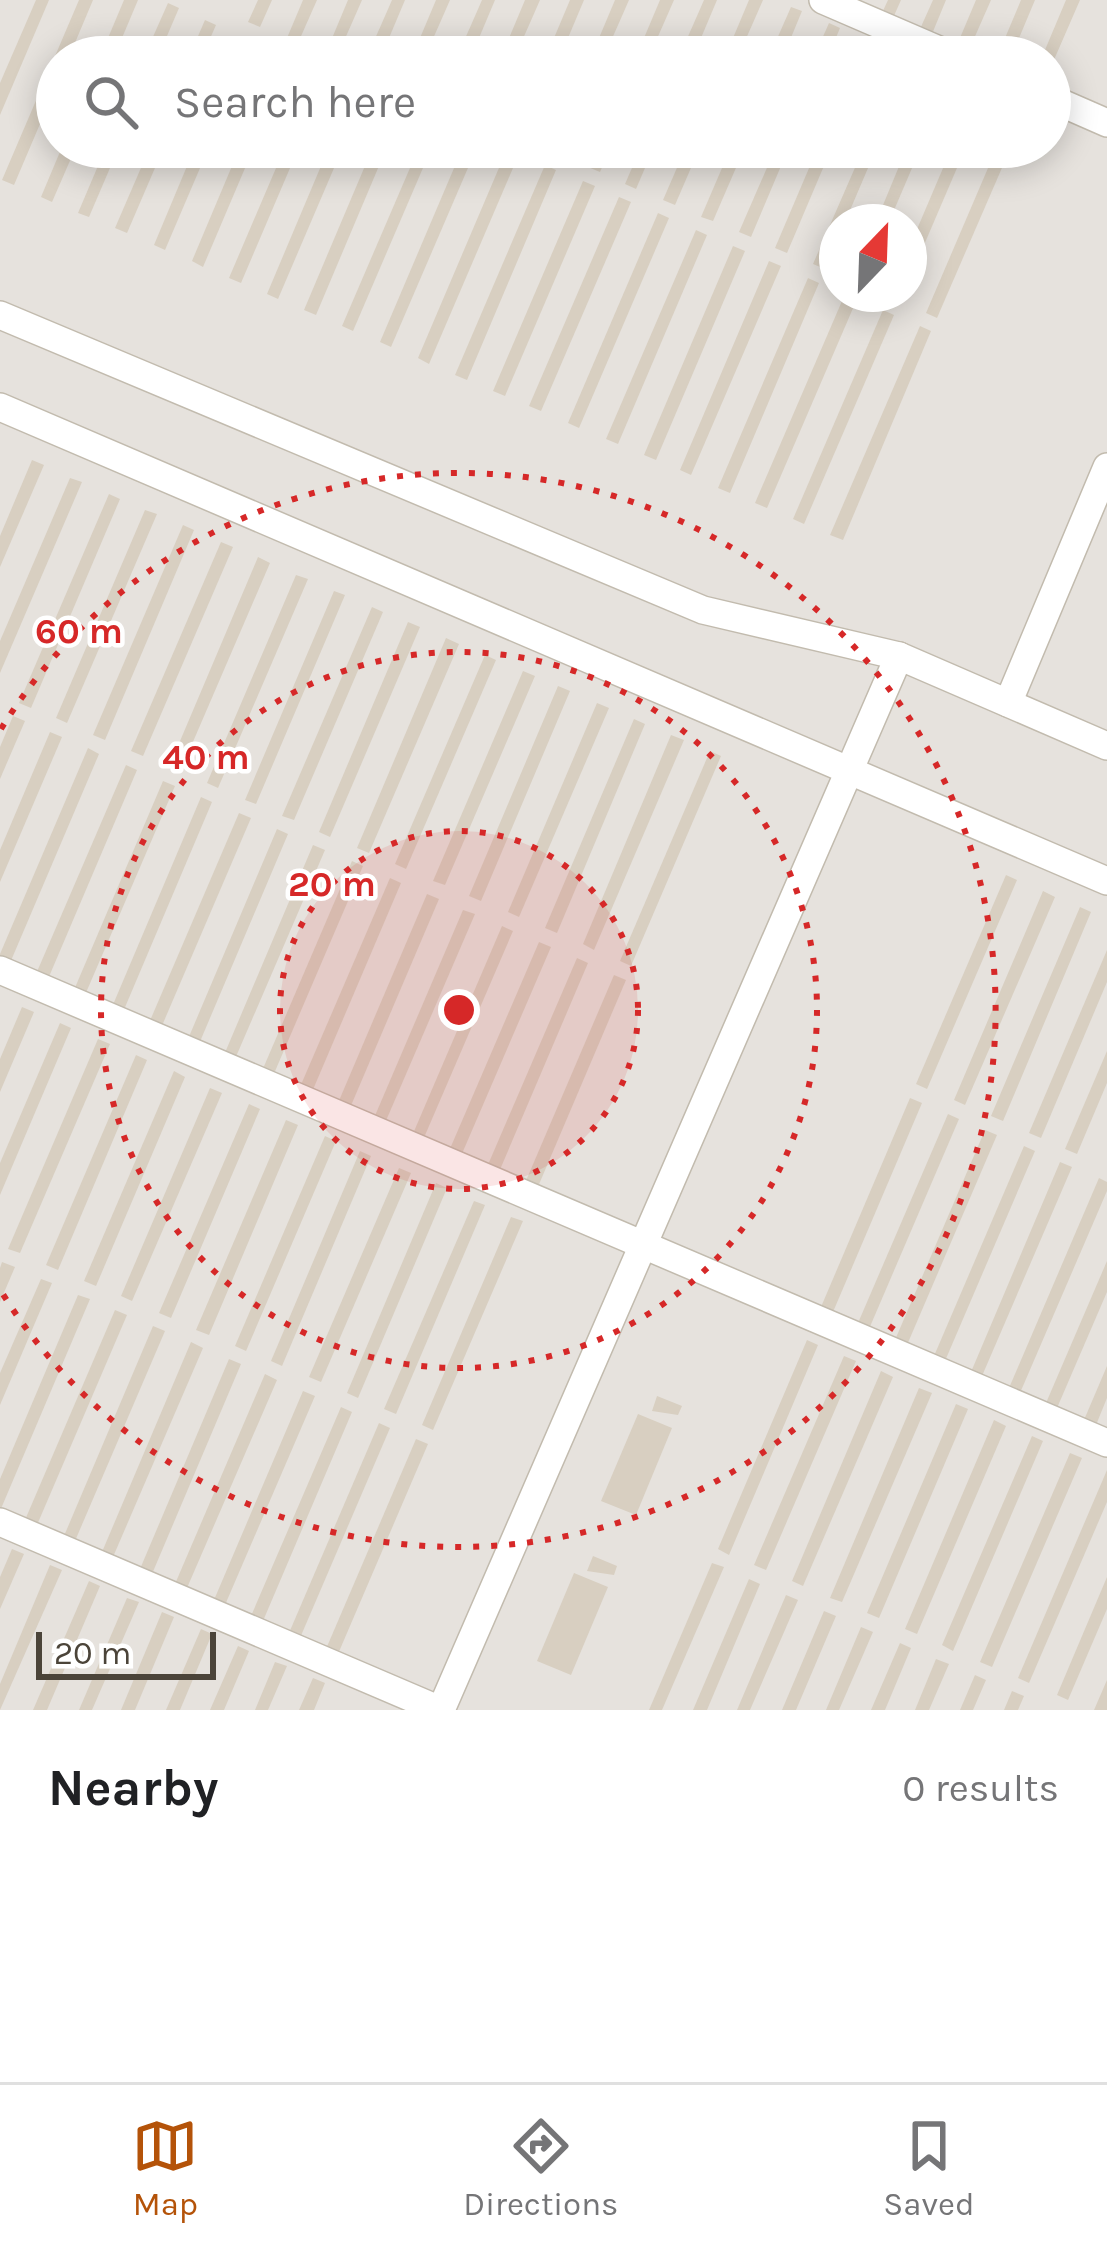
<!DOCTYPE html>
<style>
:root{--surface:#fff;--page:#f6f6f6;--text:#202124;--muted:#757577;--line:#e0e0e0;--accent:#b45309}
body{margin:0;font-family:Karla,sans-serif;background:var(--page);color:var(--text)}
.compass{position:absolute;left:819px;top:204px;width:108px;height:108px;border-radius:50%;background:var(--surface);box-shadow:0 6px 30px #0003;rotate:23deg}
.scale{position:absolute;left:36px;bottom:30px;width:180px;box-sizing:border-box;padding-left:12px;border:6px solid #4b4439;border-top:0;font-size:33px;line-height:42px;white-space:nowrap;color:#4b4439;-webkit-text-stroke:9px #fff;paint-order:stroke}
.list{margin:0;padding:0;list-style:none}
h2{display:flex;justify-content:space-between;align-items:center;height:156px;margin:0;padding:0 48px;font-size:51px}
h2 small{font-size:39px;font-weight:400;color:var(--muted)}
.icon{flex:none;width:66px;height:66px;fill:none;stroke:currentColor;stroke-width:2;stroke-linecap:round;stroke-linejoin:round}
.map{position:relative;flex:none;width:1107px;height:1710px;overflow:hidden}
.search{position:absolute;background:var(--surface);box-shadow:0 6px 30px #0003;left:36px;right:36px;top:36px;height:132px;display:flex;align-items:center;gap:30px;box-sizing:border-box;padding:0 42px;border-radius:66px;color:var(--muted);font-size:45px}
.sheet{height:372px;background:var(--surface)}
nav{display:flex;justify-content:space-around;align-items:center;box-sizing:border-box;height:168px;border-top:3px solid var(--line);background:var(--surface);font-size:33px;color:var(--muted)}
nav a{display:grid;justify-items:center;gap:6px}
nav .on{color:var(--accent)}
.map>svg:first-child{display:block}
.industrial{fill:#e6e2dd;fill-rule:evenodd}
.building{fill:#d8cfc1}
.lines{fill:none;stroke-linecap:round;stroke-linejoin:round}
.lane-casing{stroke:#c2bbae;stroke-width:30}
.lane{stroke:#fff;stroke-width:27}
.ring{fill:none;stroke:#d62828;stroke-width:6;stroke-dasharray:6 12}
.centre{fill:#d62828;stroke:#fff;stroke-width:6}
.ring-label{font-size:36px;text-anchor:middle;font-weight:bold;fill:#d62828;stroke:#fff;stroke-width:9;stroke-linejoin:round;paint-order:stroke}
</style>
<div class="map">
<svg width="1107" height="1710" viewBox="0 0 1107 1710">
<rect width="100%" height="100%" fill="#f6f3ec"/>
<path class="industrial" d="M0,0H1107V1710H0ZM57,57H1050V147H57ZM837,222H909V294H837Z"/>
<g class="building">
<path d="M36,0H49L0,115V83Z"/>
<path d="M79,0H93L69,57H57V84L14,185L2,180Z"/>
<path d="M124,0H138L114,57H100Z"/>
<path d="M258,0H272L260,27L248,22Z"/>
<path d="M303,0H317L298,43L287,38Z"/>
<path d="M348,0H362L337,57H331L325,55Z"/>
<path d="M392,0H405L381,57H367Z"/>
<path d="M436,0H450L425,57H412Z"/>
<path d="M482,0H495L471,57H457Z"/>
<path d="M525,0H540L515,57H501Z"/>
<path d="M570,0H584L560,57H546Z"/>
<path d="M615,0H629L604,57H591Z"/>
<path d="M660,0H674L649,57H636Z"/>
<path d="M704,0H717L693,57H679Z"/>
<path d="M749,0H763L738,57H725Z"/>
<path d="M888,0H901L893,18L882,13Z"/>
<path d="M933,0H946L932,34L920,29Z"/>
<path d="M976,0H991L969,50L957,45Z"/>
<path d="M1021,0H1035L1011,57H997Z"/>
<path d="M1066,0H1080L1050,69V57H1042Z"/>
<path d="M168,3L179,8L158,57H144Z"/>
<path d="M791,7L802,11L783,57H769Z"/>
<path d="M205,20L216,25L202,57H189Z"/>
<path d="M829,23L840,28L828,57H814Z"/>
<path d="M242,36L255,41L248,57H233Z"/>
<path d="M864,38L876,43L870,57H856Z"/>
<path d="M62,147H76L52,202L41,197Z"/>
<path d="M106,147H119L89,217L78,213Z"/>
<path d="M150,147H164L127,233L115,228Z"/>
<path d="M195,147H209L165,250L154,245Z"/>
<path d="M240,147H254L203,267L192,261Z"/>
<path d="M285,147H299L241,283L229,278Z"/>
<path d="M329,147H343L278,299L267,294Z"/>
<path d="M373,147H387L316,315L304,310Z"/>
<path d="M419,147H432L353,331L342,326Z"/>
<path d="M463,147H477L391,347L380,342Z"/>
<path d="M597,147H611L600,172L588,167Z"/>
<path d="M641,147H654L636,189L625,184Z"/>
<path d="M686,147H700L675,205L663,200Z"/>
<path d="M731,147H745L713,221L701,217Z"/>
<path d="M776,147H789L751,237L739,232Z"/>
<path d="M818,147H832L787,253L775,248Z"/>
<path d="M864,147H877L845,222H837V241L825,269L813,264Z"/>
<path d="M907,147H921L889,222H876Z"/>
<path d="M952,147H966L909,280V248Z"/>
<path d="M997,147H1011L937,318L926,313Z"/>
<path d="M507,149L519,154L429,364L418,358Z"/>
<path d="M545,165L556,170L467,380L455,375Z"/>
<path d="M583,181L595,186L505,396L493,391Z"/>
<path d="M619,197L631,202L541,411L529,406Z"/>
<path d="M658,213L669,218L579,428L568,423Z"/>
<path d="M696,230L707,235L618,444L606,439Z"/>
<path d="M733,246L745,251L656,460L644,455Z"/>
<path d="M769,261L781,266L691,475L680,470Z"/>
<path d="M808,278L819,283L730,493L718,488Z"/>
<path d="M845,294L857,299L767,508L755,503Z"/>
<path d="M883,310L894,315L804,524L793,519Z"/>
<path d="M920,326L931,331L843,540L830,535Z"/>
<path d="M32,460L44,465L0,567V536Z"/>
<path d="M70,478L82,482L0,673V641Z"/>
<path d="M109,494L120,499L31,708L19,703Z"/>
<path d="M145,510L157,514L67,723L56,718Z"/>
<path d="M183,525L194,530L105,740L93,735Z"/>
<path d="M221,542L233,547L143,756L131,751Z"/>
<path d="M258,557L270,563L180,772L169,767Z"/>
<path d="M296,575L308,579L218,788L207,783Z"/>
<path d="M334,591L345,595L256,804L245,800Z"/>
<path d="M372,607L383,612L294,820L282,816Z"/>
<path d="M408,622L420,627L330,837L319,832Z"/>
<path d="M446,638L459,644L369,853L357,848Z"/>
<path d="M485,655L496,660L406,869L395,864Z"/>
<path d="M523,671L535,676L445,885L433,881Z"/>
<path d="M558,686L570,691L481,901L469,896Z"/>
<path d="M597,703L609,708L519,917L508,912Z"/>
<path d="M13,716L25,721L0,779V747Z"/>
<path d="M634,719L645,724L557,933L545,928Z"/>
<path d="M50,732L62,737L0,882V850Z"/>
<path d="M671,735L684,740L594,950L583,944Z"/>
<path d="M88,748L99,754L10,963L0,959V954Z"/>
<path d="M710,751L721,756L631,966L620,961Z"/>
<path d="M126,765L137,770L48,979L36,974Z"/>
<path d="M163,781L175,786L85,995L74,990Z"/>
<path d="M201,797L212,802L123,1012L112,1007Z"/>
<path d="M239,813L251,818L161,1028L149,1023Z"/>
<path d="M277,829L288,834L199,1044L188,1039Z"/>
<path d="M313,845L325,850L235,1059L224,1055Z"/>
<path d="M352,861L363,866L273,1076L262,1071Z"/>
<path d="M1006,875L1017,880L927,1089L916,1084Z"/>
<path d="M390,878L401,883L312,1092L300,1087Z"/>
<path d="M1043,891L1055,897L965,1105L954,1100Z"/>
<path d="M427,894L439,899L350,1108L338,1103Z"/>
<path d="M1080,907L1091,912L1003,1121L991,1116Z"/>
<path d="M463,910L475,914L385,1123L374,1118Z"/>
<path d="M502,926L513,931L423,1140L412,1136Z"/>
<path d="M539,942L551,947L461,1156L449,1151Z"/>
<path d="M1107,950V982L1041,1138L1029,1133Z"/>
<path d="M577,958L588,963L499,1172L487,1167Z"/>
<path d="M614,975L626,980L537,1189L525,1183Z"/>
<path d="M22,1007L34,1012L0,1092V1059Z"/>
<path d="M60,1023L71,1028L0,1195V1163Z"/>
<path d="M98,1039L110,1044L20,1253L8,1249Z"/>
<path d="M1107,1051V1083L1077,1154L1065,1149Z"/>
<path d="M136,1055L147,1060L58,1270L46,1265Z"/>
<path d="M174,1071L185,1077L96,1286L84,1281Z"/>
<path d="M210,1088L222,1093L132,1301L121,1296Z"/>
<path d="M910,1098L922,1103L833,1312L821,1307Z"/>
<path d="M249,1104L260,1109L171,1318L159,1313Z"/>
<path d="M948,1114L959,1119L869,1329L858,1323Z"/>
<path d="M286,1120L298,1125L209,1335L196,1330Z"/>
<path d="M985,1130L997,1135L907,1345L895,1340Z"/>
<path d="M325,1136L336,1141L246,1351L235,1346Z"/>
<path d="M1024,1146L1035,1151L945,1361L934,1356Z"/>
<path d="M360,1151L371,1156L282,1366L271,1361Z"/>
<path d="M1060,1162L1072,1167L982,1376L971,1372Z"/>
<path d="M399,1168L411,1173L321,1382L309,1377Z"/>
<path d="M1099,1178L1107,1182V1191L1020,1393L1009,1388Z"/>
<path d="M436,1183L447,1188L358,1398L347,1393Z"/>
<path d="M474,1201L485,1205L396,1414L384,1409Z"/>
<path d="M511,1217L523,1221L433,1430L422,1425Z"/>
<path d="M1107,1261V1292L1057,1408L1046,1403Z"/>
<path d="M2,1262L15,1267L0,1302V1268Z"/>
<path d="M41,1279L52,1283L0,1405V1373Z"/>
<path d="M78,1295L90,1299L0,1511V1479Z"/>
<path d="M115,1310L127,1315L37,1525L25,1520Z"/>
<path d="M153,1326L165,1331L75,1541L64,1536Z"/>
<path d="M807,1340L818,1345L729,1555L718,1549Z"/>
<path d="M191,1342L203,1348L113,1557L102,1552Z"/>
<path d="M844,1356L856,1361L766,1570L754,1565Z"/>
<path d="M229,1359L241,1364L152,1574L140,1569Z"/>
<path d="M1107,1366V1398L1096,1425L1084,1420Z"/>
<path d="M881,1371L893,1377L803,1586L792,1581Z"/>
<path d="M265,1374L277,1380L187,1588L175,1584Z"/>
<path d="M919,1388L932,1393L842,1602L830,1598Z"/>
<path d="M303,1391L315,1396L225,1605L214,1600Z"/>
<path d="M657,1396L682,1406L678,1415L652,1411Z"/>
<path d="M956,1404L968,1409L879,1618L867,1613Z"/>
<path d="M341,1407L352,1412L263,1621L251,1616Z"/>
<path d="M638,1414L672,1428L636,1515L601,1501Z"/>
<path d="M994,1420L1006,1426L917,1634L905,1629Z"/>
<path d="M379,1423L390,1428L300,1638L289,1633Z"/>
<path d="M1032,1436L1043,1441L953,1651L942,1645Z"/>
<path d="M416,1439L428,1444L338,1654L326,1649Z"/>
<path d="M1070,1453L1082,1458L992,1667L980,1662Z"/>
<path d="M1107,1470V1502L1029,1683L1018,1678Z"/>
<path d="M12,1549L24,1554L0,1609V1577Z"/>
<path d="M593,1556L617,1566L614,1575L587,1571Z"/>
<path d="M712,1563L724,1567L662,1710H649Z"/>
<path d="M50,1565L62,1570L0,1710V1684Z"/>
<path d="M574,1573L608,1587L571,1675L537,1661Z"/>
<path d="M1107,1577V1609L1068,1700L1057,1695Z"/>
<path d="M749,1579L760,1584L707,1710H693Z"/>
<path d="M89,1581L100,1586L47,1710H33Z"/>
<path d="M786,1595L798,1600L750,1710H737Z"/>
<path d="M127,1598L139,1602L92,1710H79Z"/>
<path d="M824,1611L836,1616L796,1710H782Z"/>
<path d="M162,1612L174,1617L135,1710H121Z"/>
<path d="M861,1627L873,1632L839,1710H826Z"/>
<path d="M201,1629L212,1634L180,1710H166Z"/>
<path d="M900,1643L911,1648L885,1710H871Z"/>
<path d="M238,1646L249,1651L224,1710H210Z"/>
<path d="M936,1659L949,1664L929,1710H915Z"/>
<path d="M275,1662L287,1666L268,1710H255Z"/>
<path d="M975,1675L986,1680L973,1710H960Z"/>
<path d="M313,1678L325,1683L314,1710H299Z"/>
<path d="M1107,1680V1710H1094Z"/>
<path d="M1012,1691L1024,1696L1018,1710H1004Z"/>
</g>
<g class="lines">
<defs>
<g id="lane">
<path d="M823,0L955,57"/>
<path d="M1050,98L1107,123"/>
<path d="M0,315L703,610L899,656L1107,746"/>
<path d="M0,407L1107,881"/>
<path d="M1008,703L1107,467"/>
<path d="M0,970L1107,1443"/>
<path d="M0,1522L440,1710"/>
<path d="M441,1710L899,656"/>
</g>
</defs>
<use href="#lane" class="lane-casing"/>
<use href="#lane" class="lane"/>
</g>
<circle cx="459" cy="1010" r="179" fill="#d62828" fill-opacity=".12"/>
<g class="ring">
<circle cx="459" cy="1010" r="179"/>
<circle cx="459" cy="1010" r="358"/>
<path d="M1 729A537 537 0 1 1 1 1291"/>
</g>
<circle cx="459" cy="1010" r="18" class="centre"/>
<g class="ring-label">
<text x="79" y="643">60 m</text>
<text x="206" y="769">40 m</text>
<text x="332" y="896">20 m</text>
</g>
</svg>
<svg class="compass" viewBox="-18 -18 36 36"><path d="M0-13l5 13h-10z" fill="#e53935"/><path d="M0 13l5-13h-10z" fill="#757577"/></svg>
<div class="scale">20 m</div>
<div class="search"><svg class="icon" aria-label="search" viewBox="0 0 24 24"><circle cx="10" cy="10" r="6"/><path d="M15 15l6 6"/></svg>Search here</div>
</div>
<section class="sheet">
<h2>Nearby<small>0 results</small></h2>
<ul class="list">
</ul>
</section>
<nav>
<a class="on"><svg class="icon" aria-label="map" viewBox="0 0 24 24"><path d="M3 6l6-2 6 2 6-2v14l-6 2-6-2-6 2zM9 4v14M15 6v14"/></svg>Map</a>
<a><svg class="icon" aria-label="directions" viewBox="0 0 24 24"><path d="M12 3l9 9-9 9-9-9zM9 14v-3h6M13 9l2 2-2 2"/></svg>Directions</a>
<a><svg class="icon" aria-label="saved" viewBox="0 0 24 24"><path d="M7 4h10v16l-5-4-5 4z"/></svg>Saved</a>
</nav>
